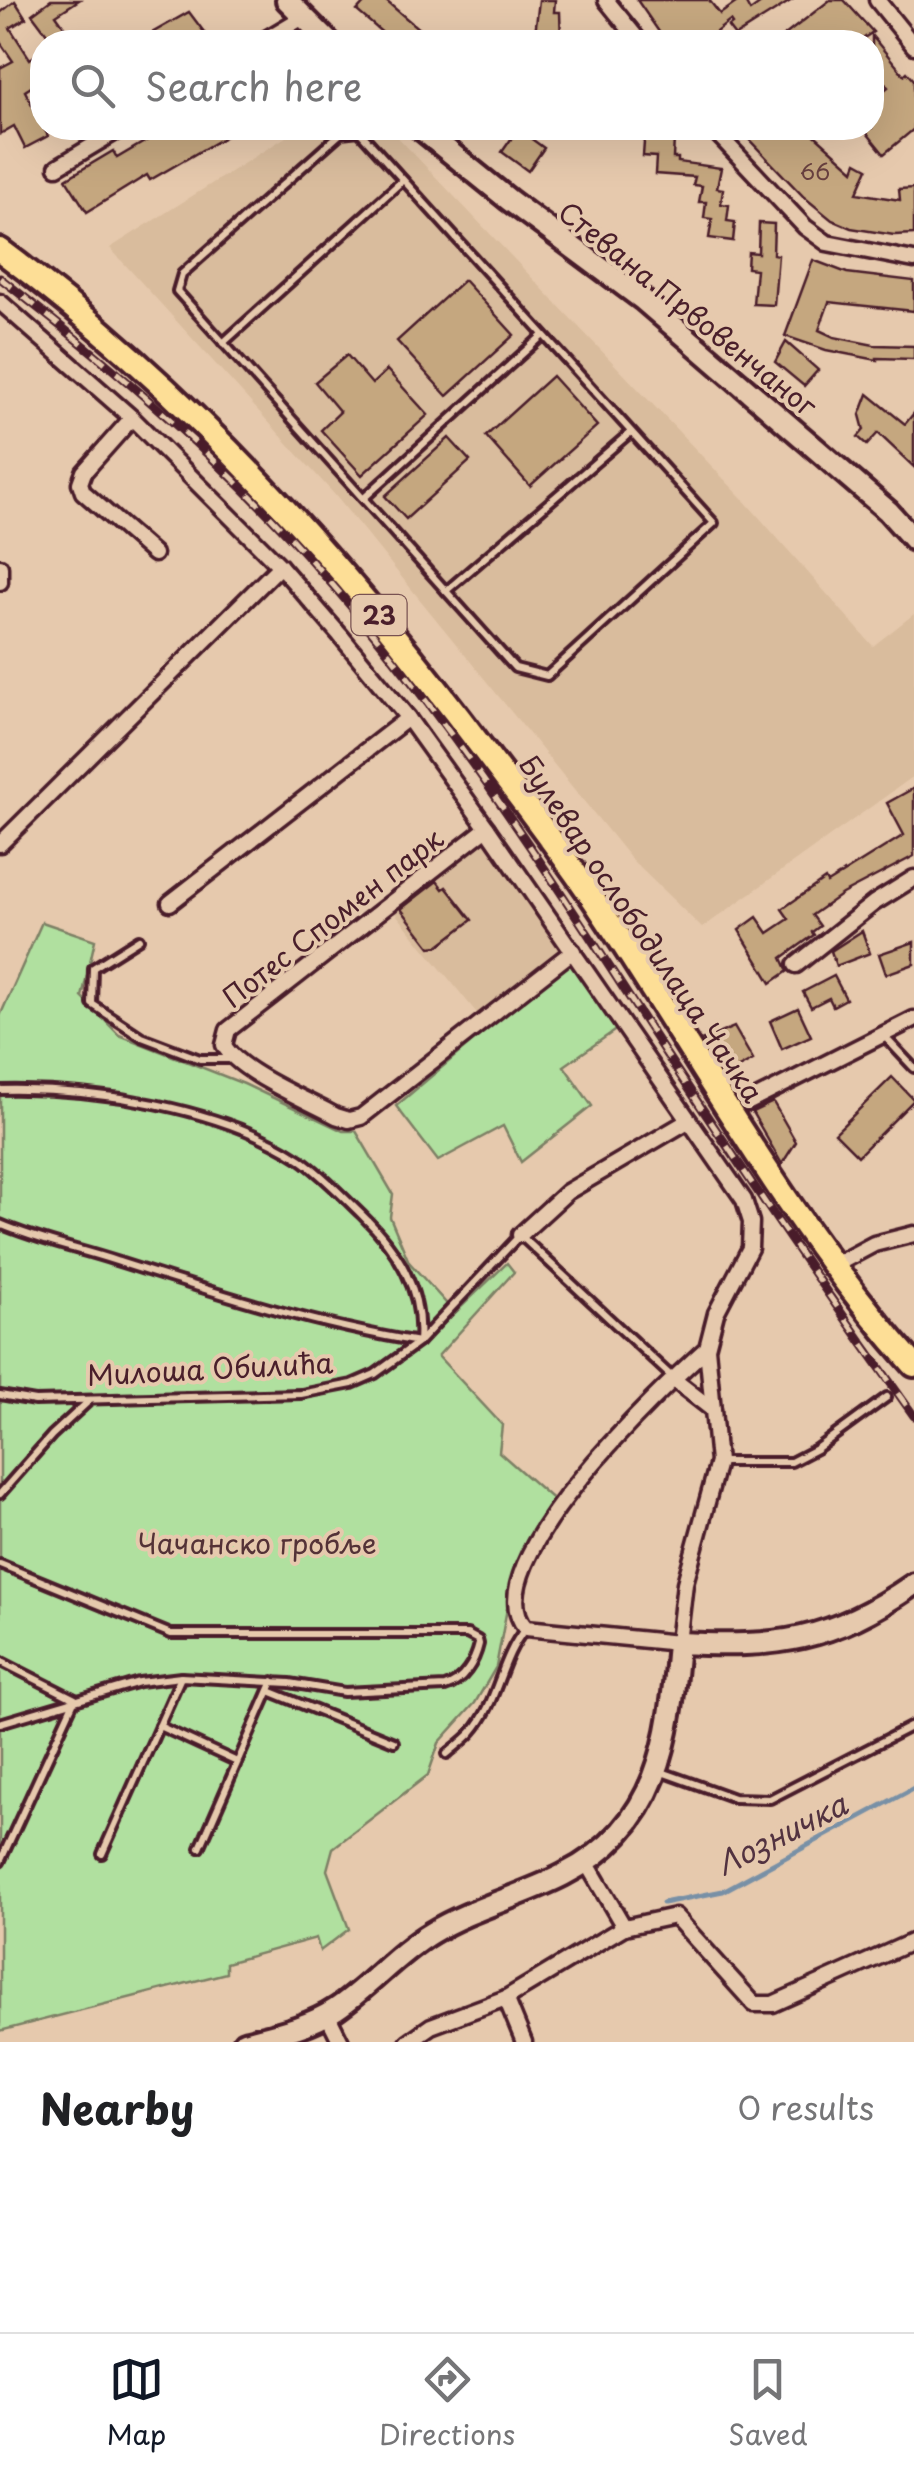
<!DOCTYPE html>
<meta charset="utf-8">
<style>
:root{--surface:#fff;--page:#f6f6f6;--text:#202124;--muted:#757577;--line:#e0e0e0;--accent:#111827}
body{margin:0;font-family:"Playpen Sans",sans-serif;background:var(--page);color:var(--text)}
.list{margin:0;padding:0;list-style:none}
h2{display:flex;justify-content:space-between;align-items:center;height:130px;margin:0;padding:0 40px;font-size:42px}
h2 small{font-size:32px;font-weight:400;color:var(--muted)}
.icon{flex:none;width:55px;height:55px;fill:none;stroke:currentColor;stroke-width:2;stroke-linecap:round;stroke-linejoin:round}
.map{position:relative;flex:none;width:914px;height:2042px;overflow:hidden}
.search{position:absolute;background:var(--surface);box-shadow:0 10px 40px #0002;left:30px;right:30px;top:30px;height:110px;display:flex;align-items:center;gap:25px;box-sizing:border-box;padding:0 35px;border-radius:40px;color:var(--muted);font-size:38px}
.sheet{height:290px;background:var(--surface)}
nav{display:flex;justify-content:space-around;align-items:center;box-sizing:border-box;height:140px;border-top:2px solid var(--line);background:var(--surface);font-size:28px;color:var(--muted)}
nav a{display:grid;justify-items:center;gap:5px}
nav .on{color:var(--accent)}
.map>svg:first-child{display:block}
.built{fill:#d9bc9d}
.green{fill:#b0e09f;stroke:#7d8065;stroke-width:2.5}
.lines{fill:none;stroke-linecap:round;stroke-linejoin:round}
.stream{stroke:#7890a6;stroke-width:5}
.building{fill:#c5a77f;stroke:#4a1f2b;stroke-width:2.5}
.lane-casing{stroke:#4a1f2b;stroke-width:14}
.street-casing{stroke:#4a1f2b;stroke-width:21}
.secondary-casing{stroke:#4a1f2b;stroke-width:28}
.primary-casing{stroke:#4a1f2b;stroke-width:30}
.lane{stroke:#e6c9ad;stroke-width:6}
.street{stroke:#e6c9ad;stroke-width:14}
.secondary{stroke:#e6c9ad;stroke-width:20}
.primary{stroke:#fdde96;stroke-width:22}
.rail-casing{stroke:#4a1f2b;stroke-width:9}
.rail{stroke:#e6c9ad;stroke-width:5;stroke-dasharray:15;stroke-linecap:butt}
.labels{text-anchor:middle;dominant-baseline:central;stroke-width:8;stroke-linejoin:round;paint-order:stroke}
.number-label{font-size:22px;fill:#694140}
.shield{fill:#e6c9ad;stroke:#795252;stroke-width:2.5}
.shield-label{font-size:25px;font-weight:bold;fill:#4a1f2b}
.street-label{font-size:28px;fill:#4a1f2b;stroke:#e6c9ad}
.park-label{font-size:28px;fill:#543237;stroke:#e6c9ad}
.water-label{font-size:30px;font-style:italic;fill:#523240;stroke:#e6c9ad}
</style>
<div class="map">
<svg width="914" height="2042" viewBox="0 0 914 2042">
<rect width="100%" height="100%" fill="#e6c9ad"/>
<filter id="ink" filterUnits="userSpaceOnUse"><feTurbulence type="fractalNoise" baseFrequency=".01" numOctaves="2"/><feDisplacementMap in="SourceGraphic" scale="20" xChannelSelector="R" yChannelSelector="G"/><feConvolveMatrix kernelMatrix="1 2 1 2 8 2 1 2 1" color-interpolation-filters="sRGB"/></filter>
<g filter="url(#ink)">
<g class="built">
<path d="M300,128H389L742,498L873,646L914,614V776L702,928L631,859L334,494L110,248Z"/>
<path d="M487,843L564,949L480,1017L392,909L474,844Z"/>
</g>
<g class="green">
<path d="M42,922L95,940L82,997L119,1035L244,1084L343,1131H356L393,1194L390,1217L409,1262L455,1313L507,1263L514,1272L438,1356L502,1425L499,1452L557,1503L532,1536L519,1563L511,1587L496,1667L475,1703L439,1743L428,1775L333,1848L327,1870L349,1929L320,1951L316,1938L226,1963V1973L0,2031V1016Z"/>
<path d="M568,961L617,1029L564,1066L592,1106L521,1162L503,1126L438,1161L396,1106Z"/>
</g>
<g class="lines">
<path class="stream" d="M663,1903L723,1891L914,1788"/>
</g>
<g class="building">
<path d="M51,0H79L56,15L75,42H53L32,14Z"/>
<path d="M367,0H385L434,42H393L357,11Z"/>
<path d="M539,0H555L554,12H560L561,42H534Z"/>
<path d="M637,0H709L720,14L740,0H744L750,11L761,3L759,0H792L735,36L728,27L732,24L730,21L703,42H666Z"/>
<path d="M830,0H844L873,32L858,42H776Z"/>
<path d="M15,1L26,18L10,28L30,59L42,51V80L25,91L48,136L25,148L14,126L0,134V68L13,61L0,42V13Z"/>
<path d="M189,12L207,36L198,42H136Z"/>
<path d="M872,36L904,75L907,72L914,80V129L884,154L863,128H872V100L888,87L872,68Z"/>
<path d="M168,128H240L150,180L147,175L87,212L66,179L113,151L117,158Z"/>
<path d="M645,128H669L668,137L674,138L673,158H678V162L721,168L717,188L723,189L721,204L729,205L727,221L735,222L733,241L709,238L712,219L704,218L706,202H699L702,186L693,185L695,177L655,174L656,157L643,156Z"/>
<path d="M738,128H807L854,170L857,162L868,168L857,193L900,200L899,189L914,188V234L894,235L851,228L832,220L804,197Z"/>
<path d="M518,129L544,148L528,171L502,152Z"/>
<path d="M759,223L774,224L773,254L778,255L774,305L753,304L756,269L747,268L748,252L758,253Z"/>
<path d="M813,260L847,273L914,281V311L829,302L819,330L834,337L874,345L914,346V359L877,358V360L826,350L785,336Z"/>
<path d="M464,280L514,335L447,396L397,341Z"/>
<path d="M786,342L818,370L804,386L775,362Z"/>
<path d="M347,355L372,384L387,370L428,415L362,475L321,430L340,412L315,382Z"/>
<path d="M552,376L597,426L530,486L486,436Z"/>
<path d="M868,394L905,424L914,413V467L878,433L867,445L858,437L864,430L860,415Z"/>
<path d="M449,438L470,461L406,519L385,496Z"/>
<path d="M914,788V856L842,894L812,915L820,926L812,932L814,935L782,958L788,971L771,983L739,930L757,917L768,933L789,919L782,909L825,879L827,883L904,835L887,803Z"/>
<path d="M437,881L443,889L446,887L472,920L438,946L430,947L401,909Z"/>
<path d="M862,931L870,953L836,966L831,951Z"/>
<path d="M914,942V964L886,974L879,954Z"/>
<path d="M834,976L846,999L833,1006L829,998L811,1007L803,992Z"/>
<path d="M798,1008L811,1036L782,1049L770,1021Z"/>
<path d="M734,1027L753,1060L724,1076L703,1040Z"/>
<path d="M892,1077L914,1100L858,1156L835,1133Z"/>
<path d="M773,1102L796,1142L782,1164L752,1112Z"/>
</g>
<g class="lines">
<defs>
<g id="lane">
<path d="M359,131L714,523L547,676L515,668L177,291L182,274L341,133Z"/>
<path d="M223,343L403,180"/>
<path d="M364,498L543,335"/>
<path d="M446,591L631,432"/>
<path d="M139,939L93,968L92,1004L142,1037L200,1059H233"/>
<path d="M884,1036L914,1068"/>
<path d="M0,1090C94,1088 221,1107 300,1159C323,1175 342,1196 362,1215C398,1250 423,1290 419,1342C315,1325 216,1293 116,1261C76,1248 40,1241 0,1224"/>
<path d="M0,1395L35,1401L301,1394L352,1384L375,1374L419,1342L520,1235L672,1377"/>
<path d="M719,1462H791L816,1449L887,1397"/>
<path d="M0,1494L52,1435L90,1400"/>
<path d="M0,1564L171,1634H467L478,1640L479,1644C475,1662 463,1682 445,1687L344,1692L290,1683L181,1677L139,1682L0,1723"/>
<path d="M0,1661L75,1699L0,1862"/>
<path d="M269,1691L394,1742"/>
<path d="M159,1726L237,1762"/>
<path d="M447,1754C455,1747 465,1740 472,1732C498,1703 500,1659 525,1629"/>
<path d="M659,1771L734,1798L770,1799L914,1725"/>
<path d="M200,1848L273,1681"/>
<path d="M102,1854L181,1677"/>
</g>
<g id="street">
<path d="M606,0L640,42"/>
<path d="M877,0L914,46"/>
<path d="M261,42L303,17"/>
<path d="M712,128L805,227L827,243L914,260"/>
<path d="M57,167L122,128"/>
<path d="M0,302L132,418L280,566L340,635L408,718L487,828L744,1200L751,1222L750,1248L716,1313L707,1348L718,1462L685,1583L678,1643L526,1628C471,1568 662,1388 707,1348"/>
<path d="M132,418L84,472L80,483L83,492L154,554"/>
<path d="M0,567V582"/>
<path d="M487,828L228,1030L224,1045C238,1072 308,1100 336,1116L349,1120L361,1117L573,951"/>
<path d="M0,844L280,566"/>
<path d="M170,903L408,718"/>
<path d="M796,965L874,903L914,878"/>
<path d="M747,1103L914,1019"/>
<path d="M520,1235L567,1192L688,1121"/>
<path d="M833,1266L874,1244L914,1234"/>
<path d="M673,1379L713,1410"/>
<path d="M586,1862L624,1927"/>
<path d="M506,1998L524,2042"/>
<path d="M327,2014L341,2042"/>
<path d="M408,2042L431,2026L506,1998L624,1927L675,1916L754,2004H773L914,1941"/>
</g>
<g id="secondary">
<path d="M287,0L329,42"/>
<path d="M420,128L509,200L642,299L888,511L914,540"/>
<path d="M244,2042C275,2034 309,2027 336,2009C370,1986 396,1954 431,1933C472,1908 520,1897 563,1875C660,1826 670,1739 678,1643C778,1648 830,1642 914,1584"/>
</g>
<path id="primary" d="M0,250C189,391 345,565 486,753C525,805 566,857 602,912C703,1064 792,1229 914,1365"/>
</defs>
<use href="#lane" class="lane-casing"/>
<use href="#street" class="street-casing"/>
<use href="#secondary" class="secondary-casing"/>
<use href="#primary" class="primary-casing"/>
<use href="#lane" class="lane"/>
<use href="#street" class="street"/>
<use href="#secondary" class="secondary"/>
<use href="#primary" class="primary"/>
<defs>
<path id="rail" d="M0,278C101,357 200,440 288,535C434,692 550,875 666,1054C746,1176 829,1297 914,1416"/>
</defs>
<use href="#rail" class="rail-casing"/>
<use href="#rail" class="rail"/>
</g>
</g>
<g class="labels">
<g class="number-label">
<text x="815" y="170">66</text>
</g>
<rect class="shield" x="351.5" y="595" width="55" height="40" rx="8"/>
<g class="shield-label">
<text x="379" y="615">23</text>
</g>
<g class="street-label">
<text transform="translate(688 308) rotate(39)">Стевана Првовенчаног</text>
<text transform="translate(332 917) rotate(-38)">Потес Спомен парк</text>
<text transform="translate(642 928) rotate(56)">Булевар ослободилаца Чачка</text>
<text transform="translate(210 1368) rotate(-3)">Милоша Обилића</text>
</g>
<g class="park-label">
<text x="257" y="1542">Чачанско гробље</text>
</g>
<g class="water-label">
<text transform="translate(781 1833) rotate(-27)">Лозничка</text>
</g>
</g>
</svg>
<div class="search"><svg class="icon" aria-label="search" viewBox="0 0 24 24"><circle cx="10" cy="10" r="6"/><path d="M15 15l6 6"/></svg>Search here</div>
</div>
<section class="sheet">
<h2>Nearby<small>0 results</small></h2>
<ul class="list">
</ul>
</section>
<nav>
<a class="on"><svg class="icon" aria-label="map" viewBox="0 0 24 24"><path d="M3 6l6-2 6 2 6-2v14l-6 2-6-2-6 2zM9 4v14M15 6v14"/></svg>Map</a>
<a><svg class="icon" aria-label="directions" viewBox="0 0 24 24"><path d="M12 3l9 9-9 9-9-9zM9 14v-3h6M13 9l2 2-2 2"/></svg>Directions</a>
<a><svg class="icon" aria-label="saved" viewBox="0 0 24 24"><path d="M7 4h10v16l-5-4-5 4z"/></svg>Saved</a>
</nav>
